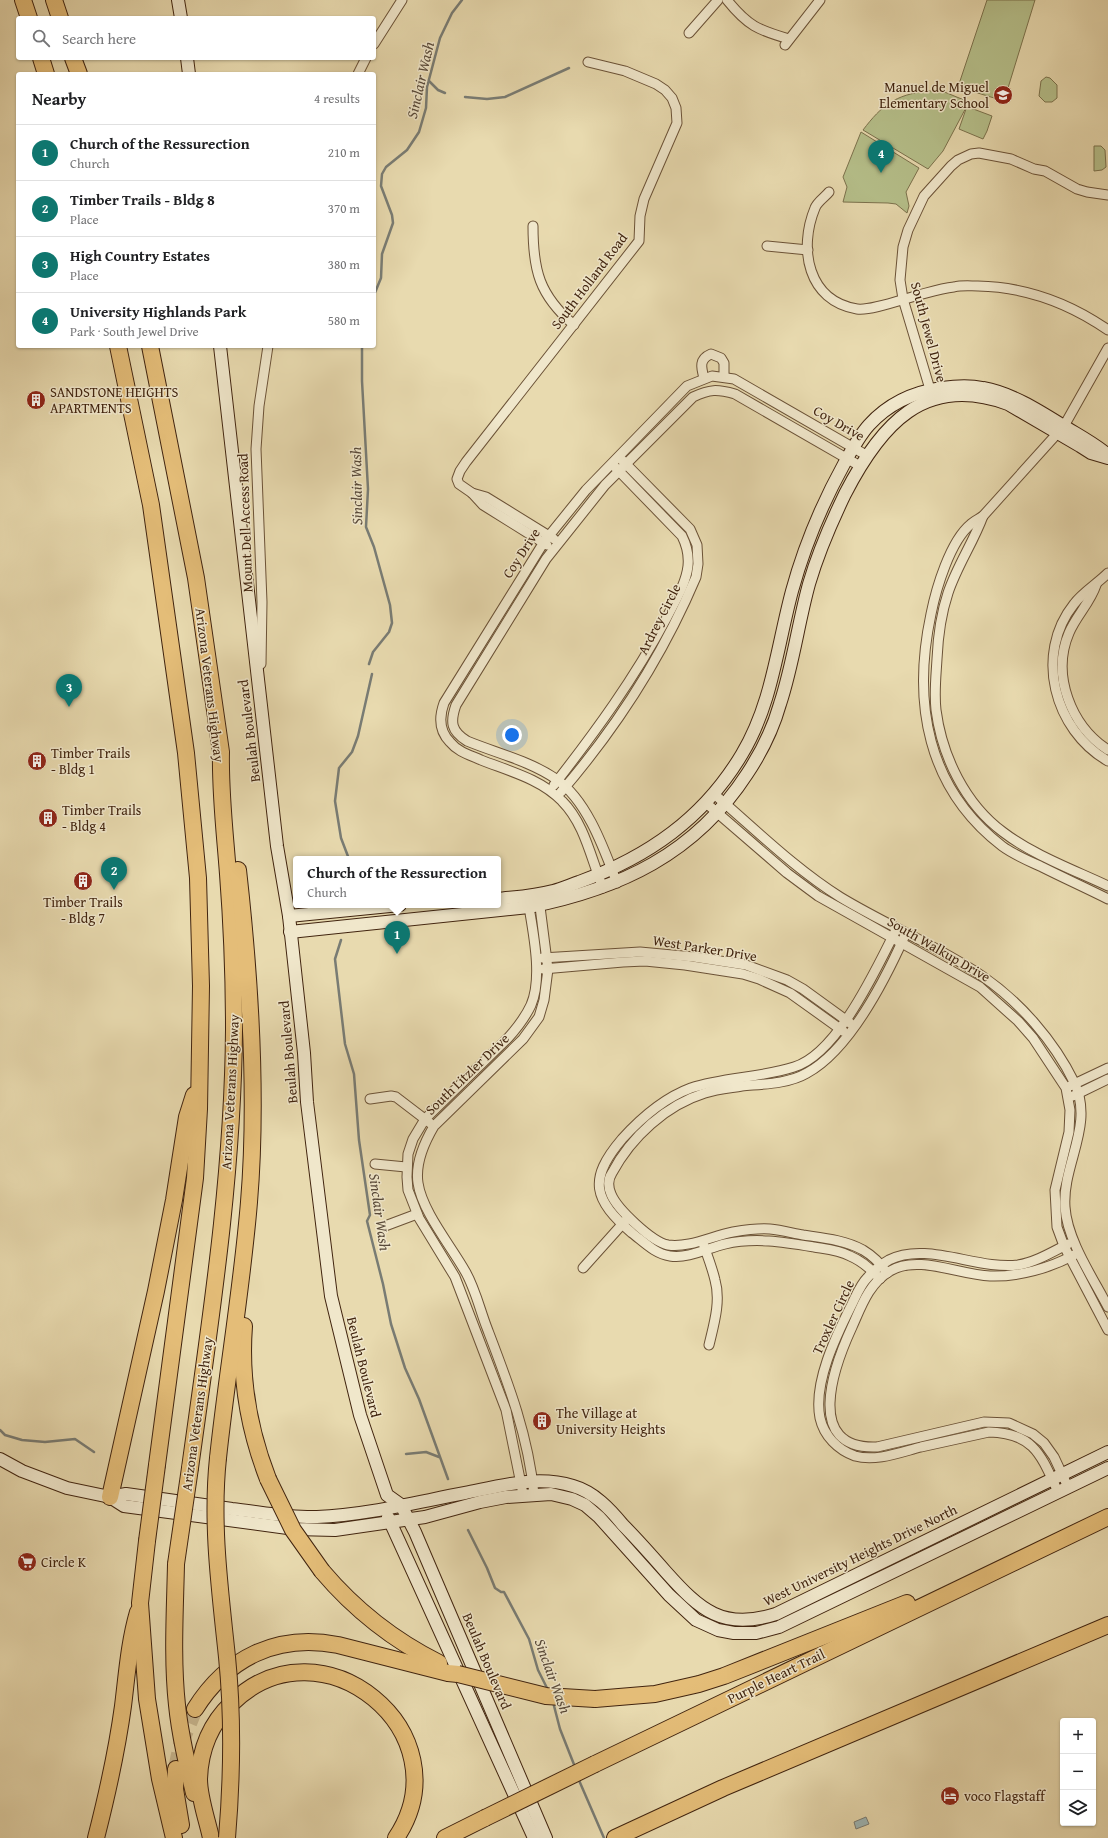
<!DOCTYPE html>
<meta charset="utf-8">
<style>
:root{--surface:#fff;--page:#f6f6f6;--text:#202124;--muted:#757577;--line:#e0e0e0;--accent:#0f766e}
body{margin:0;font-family:"Gentium Book Plus",serif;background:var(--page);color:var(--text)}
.controls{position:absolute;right:12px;bottom:12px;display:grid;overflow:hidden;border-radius:4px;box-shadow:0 1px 3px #0004}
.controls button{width:36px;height:36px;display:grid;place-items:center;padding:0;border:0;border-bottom:1px solid var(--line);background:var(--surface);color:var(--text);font:20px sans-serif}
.you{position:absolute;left:512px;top:735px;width:14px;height:14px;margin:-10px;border:3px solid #fff;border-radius:50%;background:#1a73e8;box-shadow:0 0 0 6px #1a73e833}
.badge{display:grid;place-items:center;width:26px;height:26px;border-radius:50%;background:var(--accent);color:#fff;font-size:13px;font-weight:700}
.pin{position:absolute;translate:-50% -33px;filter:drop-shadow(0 1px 2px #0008)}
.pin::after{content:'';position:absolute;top:21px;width:14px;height:12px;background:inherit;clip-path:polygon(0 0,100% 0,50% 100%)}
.popup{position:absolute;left:293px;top:856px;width:208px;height:52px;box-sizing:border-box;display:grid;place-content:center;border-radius:4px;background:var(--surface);filter:drop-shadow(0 1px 3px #0005);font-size:13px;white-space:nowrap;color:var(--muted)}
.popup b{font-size:15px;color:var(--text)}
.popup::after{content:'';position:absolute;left:50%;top:100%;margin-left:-8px;border:8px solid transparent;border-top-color:var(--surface)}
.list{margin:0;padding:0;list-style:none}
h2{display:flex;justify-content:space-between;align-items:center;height:52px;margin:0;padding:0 16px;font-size:17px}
h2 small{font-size:13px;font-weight:400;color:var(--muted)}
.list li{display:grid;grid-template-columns:26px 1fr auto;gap:12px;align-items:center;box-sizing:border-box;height:56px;padding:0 16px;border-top:1px solid var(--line)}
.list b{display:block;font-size:15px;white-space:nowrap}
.list p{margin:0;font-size:13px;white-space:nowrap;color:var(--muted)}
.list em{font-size:13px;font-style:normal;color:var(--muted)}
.icon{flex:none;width:22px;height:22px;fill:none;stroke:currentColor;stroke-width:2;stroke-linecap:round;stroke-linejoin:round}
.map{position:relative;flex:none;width:1108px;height:1838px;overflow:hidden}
.search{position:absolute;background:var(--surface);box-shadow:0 1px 3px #0004;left:16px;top:16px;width:360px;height:44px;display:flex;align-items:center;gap:10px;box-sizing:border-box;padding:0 14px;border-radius:4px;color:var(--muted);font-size:15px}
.panel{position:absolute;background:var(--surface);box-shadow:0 1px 3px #0004;left:16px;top:72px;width:360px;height:276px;border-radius:4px}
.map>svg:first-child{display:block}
.green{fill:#b6c08b;stroke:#7c724d}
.water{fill:#9eb7b7;stroke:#797c74}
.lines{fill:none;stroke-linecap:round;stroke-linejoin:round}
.stream{stroke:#797c74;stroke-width:2.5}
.highway-tunnel{stroke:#c7b68f;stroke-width:16;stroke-dasharray:16 8;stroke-linecap:butt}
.street-casing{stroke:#6b5237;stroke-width:11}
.secondary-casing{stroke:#41240f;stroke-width:14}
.highway-casing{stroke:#41240f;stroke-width:18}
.street{stroke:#f0e7cb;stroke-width:9}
.secondary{stroke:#f0e7cb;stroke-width:12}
.highway{stroke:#e4bd78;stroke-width:16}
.highway-bridge-casing{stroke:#41240f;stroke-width:18;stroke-linecap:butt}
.highway-bridge{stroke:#e4bd78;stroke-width:16}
.labels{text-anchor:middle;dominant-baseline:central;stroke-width:3;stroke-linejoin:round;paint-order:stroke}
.poi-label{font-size:14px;fill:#41240f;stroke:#f0e7cb;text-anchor:start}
.street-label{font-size:14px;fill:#41240f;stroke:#f0e7cb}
.water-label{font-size:15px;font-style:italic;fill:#584939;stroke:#f0e7cb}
</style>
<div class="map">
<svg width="1108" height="1838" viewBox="0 0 1108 1838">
<rect width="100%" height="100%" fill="#e8daaf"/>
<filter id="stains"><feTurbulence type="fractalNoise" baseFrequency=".005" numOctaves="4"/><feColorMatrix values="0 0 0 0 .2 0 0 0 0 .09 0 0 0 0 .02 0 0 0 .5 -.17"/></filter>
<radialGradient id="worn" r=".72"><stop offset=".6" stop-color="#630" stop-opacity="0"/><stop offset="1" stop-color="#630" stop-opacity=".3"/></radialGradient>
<g class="green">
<path d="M987,0H1035L1004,101L958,87Z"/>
<path d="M1046,77L1050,78L1057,85V98L1052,102H1045L1039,96L1041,81Z"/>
<path d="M927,91H942L969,102L943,151L928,169L863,130C882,105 895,95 927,91Z"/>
<path d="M968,107L992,116L987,131L983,139L959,129L966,109Z"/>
<path d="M861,132L919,168L906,192L909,206L907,213L896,204L888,203L843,202L847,187L843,177Z"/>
<path d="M1094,146H1101L1105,150L1106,167L1102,170L1094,171Z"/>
</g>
<path class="water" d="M866,1817L869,1824L856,1829L854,1822Z"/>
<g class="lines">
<g class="stream">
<path d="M429,81L438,90L445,93"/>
<path d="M465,97L487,99L505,97L569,68"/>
<path d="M374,295L381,278L382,254L393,223L392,215L381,186L382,174L386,167L407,150L419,132L426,108L427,87L440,38L452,13L462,0"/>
<path d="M362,346V381L368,489L366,527L374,547L390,605L392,623L389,632L373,652L369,664"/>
<path d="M349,859L341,838L335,801L339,768L352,752L358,736L372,674"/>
<path d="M341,940L335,959L345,1044L354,1074L359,1140L370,1215L367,1221L383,1284L391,1324L405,1368L419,1399L448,1479"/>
<path d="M0,1430L5,1435L22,1440L45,1442L75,1439L94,1452"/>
<path d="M406,1454L426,1452L439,1457"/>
<path d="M468,1530L487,1568L495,1588L501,1592H504L529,1639L538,1670L548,1690"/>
<path d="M553,1702L560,1729L575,1767"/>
<path d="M578,1778L604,1838"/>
</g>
<path class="highway-tunnel" d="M176,1769L182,1740L195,1709"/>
<defs>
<g id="street">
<path d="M727,0C748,26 758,30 789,39"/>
<path d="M689,33L718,0"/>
<path d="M374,44L402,0"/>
<path d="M785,45L820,0"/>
<path d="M358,74L366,58"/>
<path d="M829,192C825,197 817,202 815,208C798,249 808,301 857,309C871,311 903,299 919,295C930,292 942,288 954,287C962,285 970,286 978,286C1026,287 1069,303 1108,330"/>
<path d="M533,226C533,270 539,295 574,325"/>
<path d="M767,246L808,250"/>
<path d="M1108,348L1064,426L983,516C979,519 974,521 971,524C950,541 936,589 931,614C912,703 927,788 1002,846C1014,855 1029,861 1042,867C1064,878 1086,888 1108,899"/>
<path d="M704,378C701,367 699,359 711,354L721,358L724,363V376"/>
<path d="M932,396L903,299L900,280L903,247L908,230L924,196L951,166L958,160L971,154L979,153L1011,159L1034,169L1045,171L1077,189L1087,192L1108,195"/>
<path d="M472,493L486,497L554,539"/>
<path d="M983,516C973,543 957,566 948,593C941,614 938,636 937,659C936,676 934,693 936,710C942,756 965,804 1003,832C1033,855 1074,870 1108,886"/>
<path d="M547,545L483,505L472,493L459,484L457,479L460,471L466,462L639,241L640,216L644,199L677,123L676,108L672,98L665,90L656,84L625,71L588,62"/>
<path d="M1108,573C1097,584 1083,592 1074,604C1034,654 1054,730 1108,761"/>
<path d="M1096,585C1090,603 1076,616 1069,633C1051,675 1071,726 1108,750"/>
<path d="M261,664L262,602L256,449L259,406L268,346"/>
<path d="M554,785C596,731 634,679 666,619C674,603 686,584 688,566C689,556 687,546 682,536L615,467"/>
<path d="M561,792C616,728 663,655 696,577L698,564L697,545L690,529L622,460"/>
<path d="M714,794C755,829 794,868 840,897C886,925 938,946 982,976C1020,1002 1054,1041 1074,1082C1095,1125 1062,1164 1065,1207C1067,1240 1093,1278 1108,1307"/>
<path d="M706,803L787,873L818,896L980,987L1018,1021L1033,1038L1066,1088L1070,1110L1069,1132L1055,1190L1057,1227L1064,1246L1108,1330"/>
<path d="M617,883C604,849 587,800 556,779C530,761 496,753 467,741C451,731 450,722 456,705L546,559L605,485L693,397C710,389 717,389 735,394L860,466"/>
<path d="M603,888C591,859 585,824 562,801C541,779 509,771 481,760C470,755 458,752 450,742C439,731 439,717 444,703L544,542L586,490L687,386L712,376L734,379L866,455"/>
<path d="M542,958L640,952L694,957L746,965L787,980L803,989L850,1023"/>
<path d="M543,969L623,962L645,961L685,965L743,974L759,979L790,993L843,1031"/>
<path d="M1070,1086L1108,1068"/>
<path d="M1073,1096L1108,1079"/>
<path d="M370,1099L391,1096L396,1097L430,1123"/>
<path d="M375,1164L406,1167"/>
<path d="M385,1226L417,1214"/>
<path d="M703,1243C707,1255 712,1267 715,1280C721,1301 714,1324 709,1345"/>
<path d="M583,1268L626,1220"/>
<path d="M887,1273C881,1264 873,1256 863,1250C845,1240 823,1238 803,1235C792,1233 781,1230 770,1229C758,1228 745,1230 733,1232C712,1236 689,1248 668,1245C652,1242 617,1209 611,1194C608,1187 608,1179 612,1173C631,1137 666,1105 705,1093C717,1089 730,1088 742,1086C763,1084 788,1084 807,1073C851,1049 886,978 906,933"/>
<path d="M880,1279C871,1269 862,1261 850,1256C839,1250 826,1249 814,1247C784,1242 755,1237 725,1244C708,1248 688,1259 670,1256C655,1254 644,1242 632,1233C594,1200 587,1180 622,1139C641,1118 664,1098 691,1088C724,1077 760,1078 794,1067C838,1054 877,967 897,928"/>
<path d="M1068,1487L1054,1457L1044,1443L1033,1434L1009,1423L984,1422L877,1447C803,1450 834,1366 852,1327C861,1307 869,1283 890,1271C918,1254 959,1275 990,1276C1019,1277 1050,1268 1074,1255"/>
<path d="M1058,1492C1041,1455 1034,1433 989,1432C966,1437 943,1442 921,1447C901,1452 876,1462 855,1456C838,1450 824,1436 820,1418C813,1383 836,1336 851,1306C856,1296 860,1285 868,1277C874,1270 882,1264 889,1260C926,1241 977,1270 1018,1265C1036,1262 1052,1252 1068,1244"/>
<path d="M523,1494L506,1410L455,1277L419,1218L408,1190L407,1177L408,1154L413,1139L425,1119L508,1038C517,1028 525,1018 531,1005C543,977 533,932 528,901"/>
<path d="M534,1494C528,1434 508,1383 487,1328C480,1310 475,1288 465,1271C451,1246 422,1211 418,1183C415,1163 424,1143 434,1126L523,1039L539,1017L544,1000L548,969L539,899"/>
</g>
<g id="secondary">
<path d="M178,0L181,18"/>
<path d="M187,58L189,74"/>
<path d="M220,346L277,846L289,916L304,1053L307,1102L331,1296L360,1415L387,1495L401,1505L415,1532L546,1838"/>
<path d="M498,899C516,897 535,896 553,891C562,889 570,885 579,882C648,857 704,818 742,754C772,704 777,647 792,591C804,547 822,504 844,464C851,451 859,436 869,425C888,404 914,392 942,388C955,386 969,385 983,388C1011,393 1038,410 1062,425C1078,435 1094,443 1108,455"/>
<path d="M289,916L400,905"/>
<path d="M290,932L529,907C620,889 695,854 747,774C761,753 773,729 780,704C793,665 798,624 809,584C818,553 831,523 845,494C880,426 924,373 1008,404L1080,446L1091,453L1108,458"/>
<path d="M0,1459L22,1471L67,1488L110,1497L124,1506L295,1529L335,1530L425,1517L480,1502L506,1497L551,1494L572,1499L585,1505L599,1517L669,1595L696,1620L718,1630L734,1633H756L779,1627L1108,1468"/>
<path d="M110,1497L126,1494C162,1499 197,1504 232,1509C260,1512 289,1518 317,1517C366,1515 417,1502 465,1493C500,1486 537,1475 573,1486C594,1492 610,1509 623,1525C638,1540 652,1556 666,1572C700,1610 723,1631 776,1614L1108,1452"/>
<path d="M388,1517L534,1838"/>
</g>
<g id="highway">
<path d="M23,0L29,18"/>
<path d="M54,0L60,18"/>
<path d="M41,58L46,74"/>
<path d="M73,58L79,74"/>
<path d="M118,346L151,505L186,753L198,878L201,986L199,1109L195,1178L157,1465"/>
<path d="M150,346L196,578L221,752C220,793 225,833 228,874C232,926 234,978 234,1030C233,1177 210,1323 190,1468"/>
<path d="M244,1326C240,1378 249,1430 268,1479"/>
<path d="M218,1458C227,1373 242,1288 249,1202C258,1094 250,977 238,870"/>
<path d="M110,1497L156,1291L174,1200L187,1117L194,1095"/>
<path d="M147,1541L140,1603L147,1699L160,1779L174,1838"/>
<path d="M176,1564C175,1611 172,1659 177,1705C180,1735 187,1764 194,1793"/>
<path d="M322,1571C355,1610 393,1640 439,1663"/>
<path d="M595,1699L655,1694L699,1684L724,1676L907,1603"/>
<path d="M195,1709C227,1658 277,1633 338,1645L448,1673L458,1674"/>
<path d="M595,1764L1108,1517"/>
<path d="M176,1769L175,1789L181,1825"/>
<path d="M96,1838C107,1795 117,1750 123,1706C127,1674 129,1643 138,1612"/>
<path d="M211,1838C207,1819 199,1798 199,1779C200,1749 211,1723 232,1703C321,1615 466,1733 396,1838"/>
<path d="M445,1838L485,1818"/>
<path d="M615,1838L723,1788L1108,1625"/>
</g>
</defs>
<use href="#street" class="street-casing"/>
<use href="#secondary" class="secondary-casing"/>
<use href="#highway" class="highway-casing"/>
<use href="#street" class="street"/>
<use href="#secondary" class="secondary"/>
<use href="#highway" class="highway"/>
<defs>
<g id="highway-bridge">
<path d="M218,1458C211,1524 220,1590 227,1657C233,1716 232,1778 227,1838"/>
<path d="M268,1479L293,1530L322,1571"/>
<path d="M147,1541L157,1465"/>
<path d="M176,1564L190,1468"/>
<path d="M458,1674L546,1696L595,1699"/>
<path d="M485,1818L595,1764"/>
</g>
</defs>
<use href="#highway-bridge" class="highway-bridge-casing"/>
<use href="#highway-bridge" class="highway-bridge"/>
</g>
<defs>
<symbol id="school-disc" viewBox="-11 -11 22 22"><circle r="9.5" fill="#8f2418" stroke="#f0e7cb"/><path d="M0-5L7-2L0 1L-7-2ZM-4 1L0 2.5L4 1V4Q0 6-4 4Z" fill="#fff"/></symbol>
<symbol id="building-disc" viewBox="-11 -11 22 22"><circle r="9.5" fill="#8f2418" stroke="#f0e7cb"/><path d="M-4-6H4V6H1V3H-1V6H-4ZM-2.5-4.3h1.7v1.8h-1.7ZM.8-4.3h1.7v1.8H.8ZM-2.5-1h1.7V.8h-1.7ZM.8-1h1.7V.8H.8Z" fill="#fff"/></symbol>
<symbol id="supermarket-disc" viewBox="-11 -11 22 22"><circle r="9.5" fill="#8f2418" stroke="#f0e7cb"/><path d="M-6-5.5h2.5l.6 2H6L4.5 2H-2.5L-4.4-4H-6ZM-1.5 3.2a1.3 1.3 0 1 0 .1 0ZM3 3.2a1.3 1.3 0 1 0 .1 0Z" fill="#fff"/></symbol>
<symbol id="hotel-disc" viewBox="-11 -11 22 22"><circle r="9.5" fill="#8f2418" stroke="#f0e7cb"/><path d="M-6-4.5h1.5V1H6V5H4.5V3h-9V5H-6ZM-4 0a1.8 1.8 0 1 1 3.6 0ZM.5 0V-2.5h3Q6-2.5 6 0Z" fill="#fff"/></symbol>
</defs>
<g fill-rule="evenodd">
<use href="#school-disc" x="992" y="84" width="22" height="22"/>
<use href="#building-disc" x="25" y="389" width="22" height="22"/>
<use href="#building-disc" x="26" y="750" width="22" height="22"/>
<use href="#building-disc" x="37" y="807" width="22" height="22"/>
<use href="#building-disc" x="72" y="870" width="22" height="22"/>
<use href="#building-disc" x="531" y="1410" width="22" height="22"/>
<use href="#supermarket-disc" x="16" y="1551" width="22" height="22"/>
<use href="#hotel-disc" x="939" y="1785" width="22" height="22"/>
</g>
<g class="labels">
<g class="poi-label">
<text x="989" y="87" text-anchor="end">Manuel de Miguel<tspan x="989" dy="16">Elementary School</tspan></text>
<text x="50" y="392">SANDSTONE HEIGHTS<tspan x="50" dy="16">APARTMENTS</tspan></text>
<text x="51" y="753">Timber Trails<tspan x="51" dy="16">- Bldg 1</tspan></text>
<text x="62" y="810">Timber Trails<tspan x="62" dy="16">- Bldg 4</tspan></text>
<text x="83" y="902" text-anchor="middle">Timber Trails<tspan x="83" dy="16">- Bldg 7</tspan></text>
<text x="556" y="1413">The Village at<tspan x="556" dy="16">University Heights</tspan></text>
<text x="41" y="1562">Circle K</text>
<text x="964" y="1796">voco Flagstaff</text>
</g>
<g class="street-label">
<text transform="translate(589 281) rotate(-53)">South Holland Road</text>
<text transform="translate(929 332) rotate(75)">South Jewel Drive</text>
<text transform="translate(839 423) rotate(30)">Coy Drive</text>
<text transform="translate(245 523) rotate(-92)">Mount Dell Access Road</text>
<text transform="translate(521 553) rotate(-57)">Coy Drive</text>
<text transform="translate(659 619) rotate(-63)">Ardrey Circle</text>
<text transform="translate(210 685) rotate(83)">Arizona Veterans Highway</text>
<text transform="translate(249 731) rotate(-97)">Beulah Boulevard</text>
<text transform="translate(705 948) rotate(9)">West Parker Drive</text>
<text transform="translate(939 949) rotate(30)">South Walkup Drive</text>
<text transform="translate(288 1052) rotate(-95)">Beulah Boulevard</text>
<text transform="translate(467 1074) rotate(-44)">South Litzler Drive</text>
<text transform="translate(230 1092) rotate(-87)">Arizona Veterans Highway</text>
<text transform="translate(833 1317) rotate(-65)">Troxler Circle</text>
<text transform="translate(364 1367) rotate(76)">Beulah Boulevard</text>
<text transform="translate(197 1414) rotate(-82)">Arizona Veterans Highway</text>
<text transform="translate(860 1555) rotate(-26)">West University Heights Drive North</text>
<text transform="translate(487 1661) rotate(67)">Beulah Boulevard</text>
<text transform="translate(776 1676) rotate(-26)">Purple Heart Trail</text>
</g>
<g class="water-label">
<text transform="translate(420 80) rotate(-77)">Sinclair Wash</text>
<text transform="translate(356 486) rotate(-91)">Sinclair Wash</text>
<text transform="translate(380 1212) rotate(82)">Sinclair Wash</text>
<text transform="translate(553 1676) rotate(70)">Sinclair Wash</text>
</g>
</g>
<rect width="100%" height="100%" filter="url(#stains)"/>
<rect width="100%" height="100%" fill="url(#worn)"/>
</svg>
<div class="controls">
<button>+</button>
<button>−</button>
<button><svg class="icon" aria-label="layers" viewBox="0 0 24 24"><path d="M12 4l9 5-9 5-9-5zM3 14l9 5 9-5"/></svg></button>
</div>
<div class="you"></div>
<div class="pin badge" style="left:397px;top:954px">1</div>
<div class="popup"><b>Church of the Ressurection</b>Church</div>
<div class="pin badge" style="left:114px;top:890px">2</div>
<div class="pin badge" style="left:69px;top:707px">3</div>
<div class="pin badge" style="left:881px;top:173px">4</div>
<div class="search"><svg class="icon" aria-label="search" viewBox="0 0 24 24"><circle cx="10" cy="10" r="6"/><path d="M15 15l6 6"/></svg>Search here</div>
<section class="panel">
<h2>Nearby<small>4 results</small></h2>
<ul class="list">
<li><span class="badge">1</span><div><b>Church of the Ressurection</b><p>Church</p></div><em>210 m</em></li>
<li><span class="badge">2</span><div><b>Timber Trails - Bldg 8</b><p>Place</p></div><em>370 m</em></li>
<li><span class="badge">3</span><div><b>High Country Estates</b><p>Place</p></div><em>380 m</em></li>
<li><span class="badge">4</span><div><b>University Highlands Park</b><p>Park · South Jewel Drive</p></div><em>580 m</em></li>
</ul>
</section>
</div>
